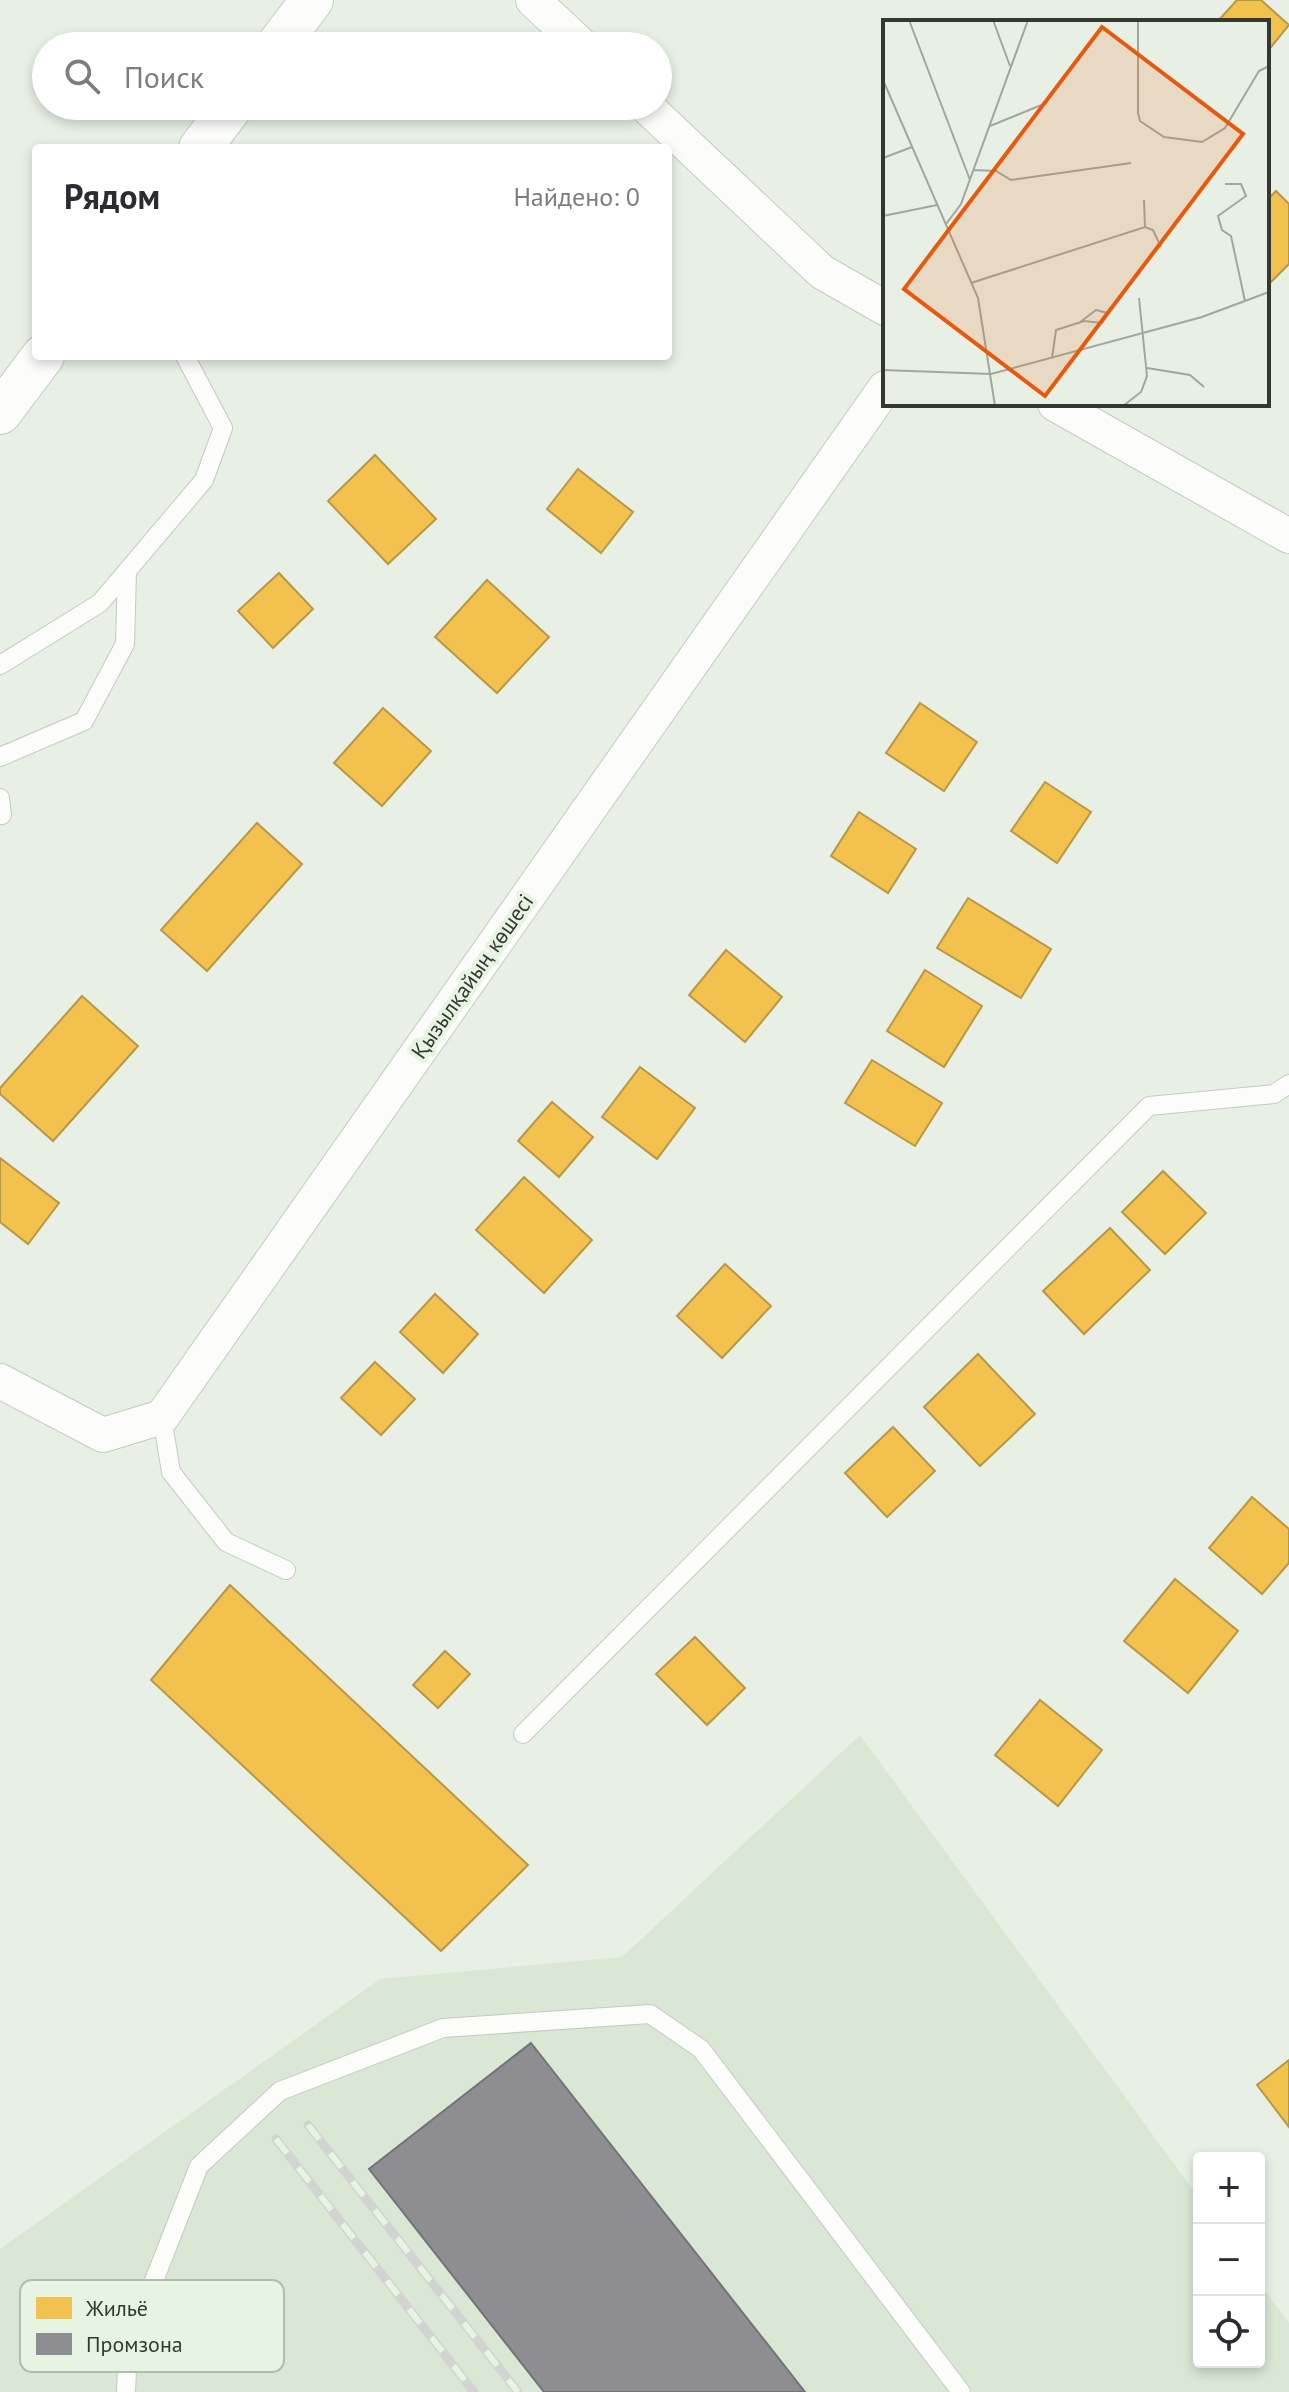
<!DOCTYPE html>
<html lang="ru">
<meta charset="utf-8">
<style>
:root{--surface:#fff;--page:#f2f2f3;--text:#2b2b33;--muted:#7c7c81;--line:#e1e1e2}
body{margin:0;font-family:"PT Sans",sans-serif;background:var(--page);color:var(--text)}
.controls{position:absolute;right:24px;bottom:24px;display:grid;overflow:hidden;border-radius:8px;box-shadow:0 4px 12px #0003}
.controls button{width:72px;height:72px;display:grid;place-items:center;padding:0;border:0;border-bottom:2px solid var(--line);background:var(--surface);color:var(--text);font:40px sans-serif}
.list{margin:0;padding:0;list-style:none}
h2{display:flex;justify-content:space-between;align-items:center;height:104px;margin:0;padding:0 32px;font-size:34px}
h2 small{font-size:26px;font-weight:400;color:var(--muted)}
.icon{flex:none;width:44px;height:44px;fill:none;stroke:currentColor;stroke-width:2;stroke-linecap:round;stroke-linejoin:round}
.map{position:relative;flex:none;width:1289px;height:2392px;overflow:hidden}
.search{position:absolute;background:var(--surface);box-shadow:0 4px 12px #0003;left:32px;top:32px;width:640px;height:88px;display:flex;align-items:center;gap:20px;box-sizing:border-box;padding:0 28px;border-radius:44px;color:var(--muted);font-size:30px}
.panel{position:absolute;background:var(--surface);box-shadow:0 4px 12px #0003;left:32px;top:144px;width:640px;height:216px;border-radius:8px}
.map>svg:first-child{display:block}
.built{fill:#dae7d4}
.homes{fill:#f2c14e;stroke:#b99845;stroke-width:2}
.industry{fill:#8d8d92;stroke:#727475;stroke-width:2}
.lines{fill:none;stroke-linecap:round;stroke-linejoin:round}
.service-casing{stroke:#c4cac2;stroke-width:20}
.minor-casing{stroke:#c4cac2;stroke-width:36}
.tertiary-casing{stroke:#c4cac2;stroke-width:44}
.service{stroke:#fcfdfb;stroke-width:18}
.minor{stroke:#fcfdfb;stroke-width:34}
.tertiary{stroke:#fcfdfb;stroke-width:42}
.rail-casing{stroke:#d2d4d1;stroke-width:9}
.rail{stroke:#e7f4e1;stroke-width:6;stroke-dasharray:18;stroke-linecap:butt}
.labels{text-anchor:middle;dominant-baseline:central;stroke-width:8;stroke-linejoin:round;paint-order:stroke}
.street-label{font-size:22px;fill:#333931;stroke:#e7f4e1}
.inset-road{fill:none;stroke:#a0a79d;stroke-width:2}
.view{fill:#e8590c;fill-opacity:0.15;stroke:#e8590c;stroke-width:4}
.inset-edge{fill:none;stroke:#333931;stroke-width:4}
.key{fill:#e7f4e1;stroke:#b1bcac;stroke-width:2}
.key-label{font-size:22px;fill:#333931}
</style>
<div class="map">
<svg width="1289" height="2392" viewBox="0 0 1289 2392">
<rect width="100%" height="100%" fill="#e8f0e5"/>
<path class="built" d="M860,1735L1199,2198V2362H1259V2282L1289,2323V2392H0V2249L380,1979L622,1957Z"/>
<g class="homes">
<path d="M1237,0H1261L1289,25L1267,52V22H1217Z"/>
<path d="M1276,191L1289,204V264L1270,283L1267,281V200Z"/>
<path d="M375,455L436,519L388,564L328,501Z"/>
<path d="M578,469L633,512L601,553L547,509Z"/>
<path d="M279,573L313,609L273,648L238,611Z"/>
<path d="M487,580L549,637L497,693L435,637Z"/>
<path d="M920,703L977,742L944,791L886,753Z"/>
<path d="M383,708L431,751L382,806L334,763Z"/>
<path d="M1045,782L1091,812L1057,863L1011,831Z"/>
<path d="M859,812L916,849L888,893L831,856Z"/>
<path d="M257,823L302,864L207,971L161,930Z"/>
<path d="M968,898L1051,949L1021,998L937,948Z"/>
<path d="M726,950L782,997L745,1042L689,995Z"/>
<path d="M925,970L982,1006L944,1067L887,1031Z"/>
<path d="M82,996L138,1046L53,1141L0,1094V1088Z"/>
<path d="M872,1060L942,1103L915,1146L845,1103Z"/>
<path d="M640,1067L695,1108L657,1159L602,1117Z"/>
<path d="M552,1102L593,1137L559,1177L518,1141Z"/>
<path d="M0,1158L59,1203L28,1244L0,1222Z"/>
<path d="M1163,1171L1206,1213L1165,1254L1122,1212Z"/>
<path d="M524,1177L592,1240L544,1293L476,1230Z"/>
<path d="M1110,1228L1150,1270L1084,1334L1043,1291Z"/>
<path d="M725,1264L771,1306L722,1358L677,1316Z"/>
<path d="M435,1294L478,1334L443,1373L400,1332Z"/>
<path d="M978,1354L1035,1414L980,1466L924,1407Z"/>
<path d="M375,1362L415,1399L381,1435L341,1398Z"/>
<path d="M893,1427L935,1471L887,1517L845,1473Z"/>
<path d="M1252,1497L1289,1529V1563L1262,1594L1209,1548Z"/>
<path d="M1175,1579L1238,1631L1188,1693L1124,1641Z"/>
<path d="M230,1585L528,1865L441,1951L151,1680Z"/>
<path d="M695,1637L745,1688L707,1725L656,1674Z"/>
<path d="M445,1651L470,1674L438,1708L413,1685Z"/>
<path d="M1040,1700L1102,1750L1058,1806L995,1755Z"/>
<path d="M1289,2060V2127L1257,2085Z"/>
</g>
<path class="industry" d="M531,2043L805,2392H544L369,2169Z"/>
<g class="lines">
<defs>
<g id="service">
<path d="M0,665L100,603L204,480L223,428L185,356"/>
<path d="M0,757L84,721L125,644L127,572"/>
<path d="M0,798L2,815"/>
<path d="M162,1417L171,1472L226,1542L286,1570"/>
<path d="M523,1734L1149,1106L1274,1094L1289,1084"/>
<path d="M126,2392L128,2347L199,2166L280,2091L443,2028L650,2014L701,2049L961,2392"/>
</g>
<g id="minor">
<path d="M533,0L582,46"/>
<path d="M646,106L822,272L885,308"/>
<path d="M1055,404L1289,536"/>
<path d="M0,1381L103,1435L162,1417L885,388"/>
</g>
<g id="tertiary">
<path d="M277,46L312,0"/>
<path d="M200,148L232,106"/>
<path d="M0,413L43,356"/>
</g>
</defs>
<use href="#service" class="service-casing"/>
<use href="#minor" class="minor-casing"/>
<use href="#tertiary" class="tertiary-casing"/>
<use href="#service" class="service"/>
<use href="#minor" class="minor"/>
<use href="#tertiary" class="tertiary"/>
<defs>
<g id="rail">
<path d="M308,2125L518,2392"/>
<path d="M276,2139L474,2392"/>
</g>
</defs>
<use href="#rail" class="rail-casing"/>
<use href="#rail" class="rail"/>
</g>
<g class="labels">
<g class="street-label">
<text transform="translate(472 976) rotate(-55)">Қызылқайың көшесі</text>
</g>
</g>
<g transform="translate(883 20)">
<rect width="386" height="386" fill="#e8f0e5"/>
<path class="inset-road" d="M26,0L87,160M110,0L127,46M255,0V93L257,101L281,117L319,122L342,108L376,51L386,46M0,60L95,278L112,386M107,106L161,84M0,138L29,127M91,150L113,151L128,160L248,143M342,164H358L363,176L335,196L339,210L348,216L362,281M261,180L262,207M0,196L54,185M63,204L78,184L145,0M88,263L262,207L270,210L278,227M196,303L213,290L225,293M169,338L173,310L201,301L219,303L230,286M264,348L307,355L321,367M0,350L108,354L319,297L386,272M240,386L258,372L264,356L256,278"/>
<path class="view" d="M219,7L360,114L162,376L21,269Z"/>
<rect width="386" height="386" class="inset-edge"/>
</g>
<rect x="20" y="2280" width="264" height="92" rx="12" class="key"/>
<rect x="36" y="2297" width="36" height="22" fill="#f2c14e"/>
<rect x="36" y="2333" width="36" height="22" fill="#8d8d92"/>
<g class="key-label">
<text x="86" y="2316">Жильё</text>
<text x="86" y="2352">Промзона</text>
</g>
</svg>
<div class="controls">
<button>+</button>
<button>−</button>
<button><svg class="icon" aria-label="locate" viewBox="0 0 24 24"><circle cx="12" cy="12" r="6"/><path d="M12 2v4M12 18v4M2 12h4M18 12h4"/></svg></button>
</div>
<div class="search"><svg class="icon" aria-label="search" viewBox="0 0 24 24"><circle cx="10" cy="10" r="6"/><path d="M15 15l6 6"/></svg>Поиск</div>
<section class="panel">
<h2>Рядом<small>Найдено: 0</small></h2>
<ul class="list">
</ul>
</section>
</div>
